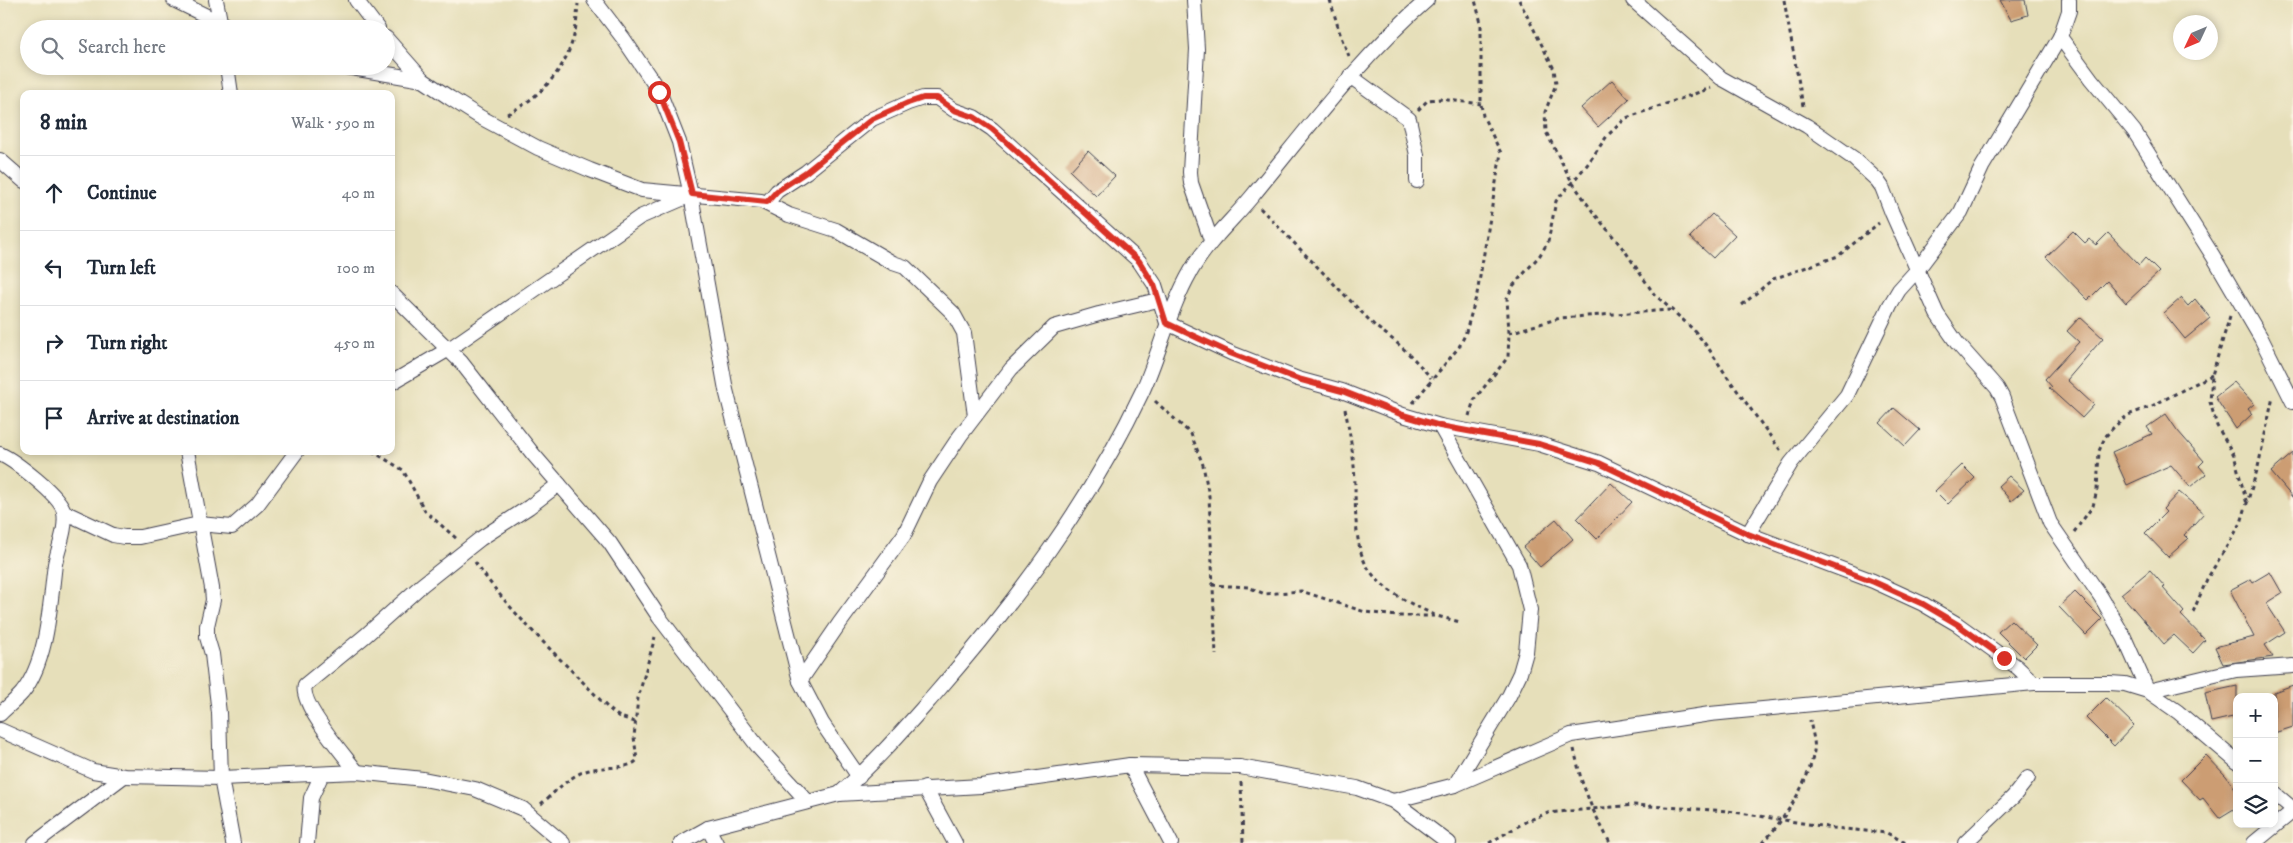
<!DOCTYPE html>
<meta charset="utf-8">
<style>
:root{--surface:#fff;--page:#f6f6f7;--text:#1f2937;--muted:#747a83;--line:#e0e1e3}
body{margin:0;font-family:"IM FELL DW Pica",serif;background:var(--page);color:var(--text)}
.controls{position:absolute;right:15px;bottom:15px;display:grid;overflow:hidden;border-radius:10px;box-shadow:0 2px 8px #0003}
.controls button{width:45px;height:45px;display:grid;place-items:center;padding:0;border:0;border-bottom:1px solid var(--line);background:var(--surface);color:var(--text);font:25px sans-serif}
.compass{position:absolute;left:2173px;top:15px;width:45px;height:45px;border-radius:50%;background:var(--surface);box-shadow:0 2px 8px #0003;rotate:226deg}
.stop{position:absolute;width:15px;height:15px;margin:-11px;border:4px solid #d93025;border-radius:50%;background:#fff}
.stop.end{background:#d93025;border-color:#fff;box-shadow:0 1px 5px #0008}
.list{margin:0;padding:0;list-style:none}
h2{display:flex;justify-content:space-between;align-items:center;height:65px;margin:0;padding:0 20px;font-size:21px}
h2 small{font-size:16px;font-weight:400;color:var(--muted)}
.list li{display:grid;grid-template-columns:32px 1fr auto;gap:15px;align-items:center;box-sizing:border-box;height:75px;padding:0 20px;border-top:1px solid var(--line)}
.list b{display:block;font-size:19px;white-space:nowrap}
.list em{font-size:16px;font-style:normal;color:var(--muted)}
.icon{flex:none;width:28px;height:28px;fill:none;stroke:currentColor;stroke-width:2;stroke-linecap:round;stroke-linejoin:round}
.map{position:relative;flex:none;width:2293px;height:843px;overflow:hidden}
.search{position:absolute;background:var(--surface);box-shadow:0 2px 8px #0003;left:20px;top:20px;width:375px;height:55px;display:flex;align-items:center;gap:12px;box-sizing:border-box;padding:0 18px;border-radius:28px;color:var(--muted);font-size:19px}
.panel{position:absolute;background:var(--surface);box-shadow:0 2px 8px #0003;left:20px;top:90px;width:375px;height:365px;border-radius:10px}
.map>svg:first-child{display:block}
.building{fill:#cc9d73}
.lines{fill:none;stroke-linecap:round;stroke-linejoin:round}
.minor-casing{stroke:#3f3e4e;stroke-width:16}
.path{stroke:#3f3e4e;stroke-width:3;stroke-dasharray:4 4;stroke-linecap:butt}
.minor{stroke:#fff;stroke-width:14}
.route{stroke:#d93025;stroke-width:6}
</style>
<div class="map">
<svg width="2293" height="843" viewBox="0 0 2293 843">
<rect width="100%" height="100%" fill="#fcf5e5"/>
<filter id="ink" filterUnits="userSpaceOnUse"><feTurbulence type="fractalNoise" baseFrequency=".02" numOctaves="2"/><feDisplacementMap in="SourceGraphic" scale="10" xChannelSelector="R" yChannelSelector="G"/><feConvolveMatrix kernelMatrix="1 2 1 2 8 2 1 2 1" color-interpolation-filters="sRGB"/></filter>
<filter id="wash" filterUnits="userSpaceOnUse"><feTurbulence type="fractalNoise" baseFrequency=".0096" numOctaves="4" result="noise"/><feDisplacementMap in="SourceGraphic" scale="20" xChannelSelector="R" yChannelSelector="G"/><feGaussianBlur stdDeviation="1.12" result="paint"/><feColorMatrix in="noise" values="0 0 0 0 0 0 0 0 0 0 0 0 0 0 0 0 0 1.4 0 .05"/><feComposite in="paint" operator="in"/></filter>
<g filter="url(#wash)">
<rect width="100%" height="100%" fill="#e6dfba"/>
<g id="blocks">
<g class="building">
<path d="M2000,0H2025L2028,15L2011,20Z"/>
<path d="M1612,80L1629,99L1598,127L1581,108Z"/>
<path d="M1088,151L1115,176L1096,196L1070,171Z"/>
<path d="M1712,214L1735,235L1713,258L1690,237Z"/>
<path d="M2073,231L2085,243L2089,239L2096,245L2108,233L2139,265L2145,258L2159,272L2126,303L2107,281L2088,300L2046,257Z"/>
<path d="M2181,298L2188,306L2195,299L2210,318L2185,339L2164,313Z"/>
<path d="M2080,317L2103,338L2067,380L2094,405L2082,418L2049,388L2052,387L2045,379L2079,342L2067,331Z"/>
<path d="M2234,382L2254,404L2248,409L2252,414L2236,429L2215,397Z"/>
<path d="M1894,408L1920,430L1905,446L1880,423Z"/>
<path d="M2166,414L2177,430L2204,461L2199,466L2206,474L2190,487L2171,465L2127,485L2112,452L2152,434L2147,427Z"/>
<path d="M2293,453V498L2271,472Z"/>
<path d="M1962,465L1975,478L1948,504L1935,491Z"/>
<path d="M2009,476L2024,490L2011,501L1998,486Z"/>
<path d="M1611,483L1632,502L1597,539L1577,519Z"/>
<path d="M2179,492L2204,513L2184,535L2188,539L2168,557L2145,533L2166,512L2163,509Z"/>
<path d="M1556,519L1573,539L1540,567L1523,547Z"/>
<path d="M2150,570L2165,587L2163,588L2184,612L2181,615L2205,640L2193,653L2174,635L2164,644L2121,594Z"/>
<path d="M2270,572L2282,593L2266,603L2285,632L2265,645L2273,657L2223,664L2215,647L2254,637L2230,590L2251,579L2253,582Z"/>
<path d="M2075,592L2102,619L2086,635L2059,607Z"/>
<path d="M2011,620L2037,645L2024,658L1998,632Z"/>
<path d="M2293,685V727L2274,733V692Z"/>
<path d="M2237,686V716L2211,722L2205,693Z"/>
<path d="M2106,698L2134,725L2114,746L2086,718Z"/>
<path d="M2206,755L2226,776L2237,791V807L2219,818L2203,798L2200,800L2181,780Z"/>
</g>
</g>
</g>
<g filter="url(#ink)">
<use href="#blocks" fill-opacity="0" stroke="#3f3e4e" stroke-width="1"/>
<g class="lines">
<defs>
<g id="minor">
<path d="M174,0L233,29"/>
<path d="M216,0L221,26"/>
<path d="M356,0L378,29"/>
<path d="M594,0L623,38L659,91L679,142L691,195L726,390L800,681L822,723L859,777"/>
<path d="M1194,0L1197,49L1190,172L1191,183L1211,240"/>
<path d="M1633,0L1721,78L1807,126L1853,158L1877,180L1882,187L1892,213L1937,314L1957,343L1997,388L2002,397L2050,523L2101,597L2124,637L2148,691L2236,670L2293,666"/>
<path d="M2060,37L2091,79L2134,131L2213,256L2261,338L2293,402"/>
<path d="M386,38L423,80L450,98L480,117L538,148L590,170L642,190L761,201L789,215L836,230L893,263L905,267L953,313L964,333L975,416"/>
<path d="M227,66L231,94"/>
<path d="M340,66L423,80"/>
<path d="M1350,76L1409,119L1417,155V181"/>
<path d="M0,160L24,181"/>
<path d="M767,203L777,191L806,172L872,119L908,103L923,98H937L954,110L974,117L992,129L1139,261L1155,285L1167,323L1231,353L1298,379L1342,391L1403,415L1440,426L1539,444L1599,463L1748,534L1873,581L1923,604L1957,624L2017,667L2034,683"/>
<path d="M391,293L461,362L533,454L610,543L659,617L759,748L808,802"/>
<path d="M391,383L449,349L640,217L691,195"/>
<path d="M1440,426L1519,565L1530,610L1526,652L1520,673L1509,696L1455,785"/>
<path d="M187,451L212,588L213,600L207,626V637L212,654L219,713L221,778L233,843"/>
<path d="M0,454C15,461 61,496 64,512C67,529 58,548 55,564C50,603 48,661 22,693C16,700 7,707 0,714"/>
<path d="M64,512L113,535L124,537H140L199,524L232,527L257,505L297,451"/>
<path d="M1748,534L1791,463L1847,395L1890,305L1899,290L1918,269L1961,212L1982,167L2060,37L2069,11V0"/>
<path d="M800,681L839,624L904,535L930,481L960,436L1011,369L1054,327L1099,314L1158,300"/>
<path d="M0,730L93,771L124,776L221,778L357,772L423,779L475,789L523,809L563,843"/>
<path d="M1130,765L1171,843"/>
<path d="M357,772C345,756 299,704 305,685L365,636L422,585L480,539L529,507L559,484"/>
<path d="M925,788L955,843"/>
<path d="M2274,793L2293,809"/>
<path d="M839,794C874,764 905,728 936,693C1016,601 1090,503 1142,392C1160,353 1169,309 1191,271C1208,241 1233,220 1254,194C1309,127 1361,57 1427,0"/>
<path d="M1393,801L1455,785L1571,735L1710,714L2034,683H2110L2125,684L2148,691L2178,712L2237,762"/>
<path d="M708,828L716,843"/>
<path d="M35,843L124,776"/>
<path d="M307,843L311,798L322,774"/>
<path d="M681,843L708,828L839,794L981,786L1130,765L1240,767L1357,788L1393,801L1449,843"/>
<path d="M1965,843L2013,797L2028,778"/>
<path d="M2254,843L2293,811"/>
</g>
</defs>
<use href="#minor" class="minor-casing"/>
<g class="path">
<path d="M1330,0L1341,37L1349,56"/>
<path d="M1519,0L1554,69L1556,84L1545,112L1546,132L1572,182L1593,212L1625,251L1654,294L1694,330L1709,349L1726,375L1781,451"/>
<path d="M1784,0L1803,106"/>
<path d="M1418,110L1428,100L1440,99L1481,104"/>
<path d="M507,114C541,97 567,69 575,31C577,22 577,13 578,4"/>
<path d="M1260,208L1376,327C1398,342 1414,358 1431,378"/>
<path d="M1742,305L1773,279L1838,256L1879,223"/>
<path d="M2230,316L2212,375L2210,402L2217,426L2234,455L2247,504"/>
<path d="M1509,333L1560,318L1670,310"/>
<path d="M1155,401L1191,434L1203,465L1209,496L1216,655"/>
<path d="M1413,403L1459,347L1465,335L1477,294L1501,153L1483,116L1481,104V23L1475,0"/>
<path d="M1345,409C1349,428 1352,447 1354,466C1357,497 1351,546 1370,571C1386,593 1413,605 1437,616"/>
<path d="M1469,416L1474,400L1508,357L1509,333L1507,298L1513,286L1540,255L1548,242L1556,201L1587,165L1607,136L1626,118L1711,88"/>
<path d="M372,451L403,470L425,511L457,539"/>
<path d="M2074,532L2093,506L2097,490L2099,451L2105,437L2113,428L2128,415L2150,407L2212,375"/>
<path d="M475,562C512,616 562,659 607,707L618,716L635,722"/>
<path d="M1212,585L1248,587L1265,594L1301,591L1365,612L1397,616H1437L1460,622"/>
<path d="M2193,612L2207,579L2241,523L2258,467L2273,397"/>
<path d="M1574,749L1581,779L1592,808L1610,843"/>
<path d="M1241,782L1243,843"/>
<path d="M541,804C555,792 570,775 589,770C602,766 630,770 637,760L634,737L638,698L655,637"/>
<path d="M1489,843L1527,821L1548,813L1634,805L1728,811L1833,828L1887,833L1906,843"/>
<path d="M1763,843C1784,819 1809,783 1814,751C1816,742 1811,729 1810,720"/>
</g>
<use href="#minor" class="minor"/>
</g>
</g>
<g class="lines" filter="url(#ink)">
<path class="route" d="M659,92L679,142L692,194L767,202L777,191L806,172L872,119L908,103L923,98H937L954,110L974,117L992,129L1139,261L1154,285L1166,323L1230,353L1298,379L1342,391L1403,415L1440,426L1539,444L1599,463L1748,534L1874,582L1923,604L1957,624L2004,658"/>
</g>
</svg>
<div class="controls">
<button>+</button>
<button>−</button>
<button><svg class="icon" aria-label="layers" viewBox="0 0 24 24"><path d="M12 4l9 5-9 5-9-5zM3 14l9 5 9-5"/></svg></button>
</div>
<svg class="compass" viewBox="-18 -18 36 36"><path d="M0-13l5 13h-10z" fill="#e53935"/><path d="M0 13l5-13h-10z" fill="#747a83"/></svg>
<div class="stop" style="left:659px;top:92px"></div>
<div class="stop end" style="left:2004px;top:658px"></div>
<div class="search"><svg class="icon" aria-label="search" viewBox="0 0 24 24"><circle cx="10" cy="10" r="6"/><path d="M15 15l6 6"/></svg>Search here</div>
<section class="panel">
<h2>8 min<small>Walk · 590 m</small></h2>
<ul class="list">
<li><svg class="icon" aria-label="ahead" viewBox="0 0 24 24"><path d="M12 20V5M6 11l6-6 6 6"/></svg><div><b>Continue</b></div><em>40 m</em></li>
<li><svg class="icon" aria-label="left" viewBox="0 0 24 24"><path d="M17 20v-9H6M10 6l-5 5 5 5"/></svg><div><b>Turn left</b></div><em>100 m</em></li>
<li><svg class="icon" aria-label="right" viewBox="0 0 24 24"><path d="M7 20v-9h11M14 6l5 5-5 5"/></svg><div><b>Turn right</b></div><em>450 m</em></li>
<li><svg class="icon" aria-label="arrive" viewBox="0 0 24 24"><path d="M6 21V4h12l-3 4 3 4H6"/></svg><div><b>Arrive at destination</b></div></li>
</ul>
</section>
</div>
